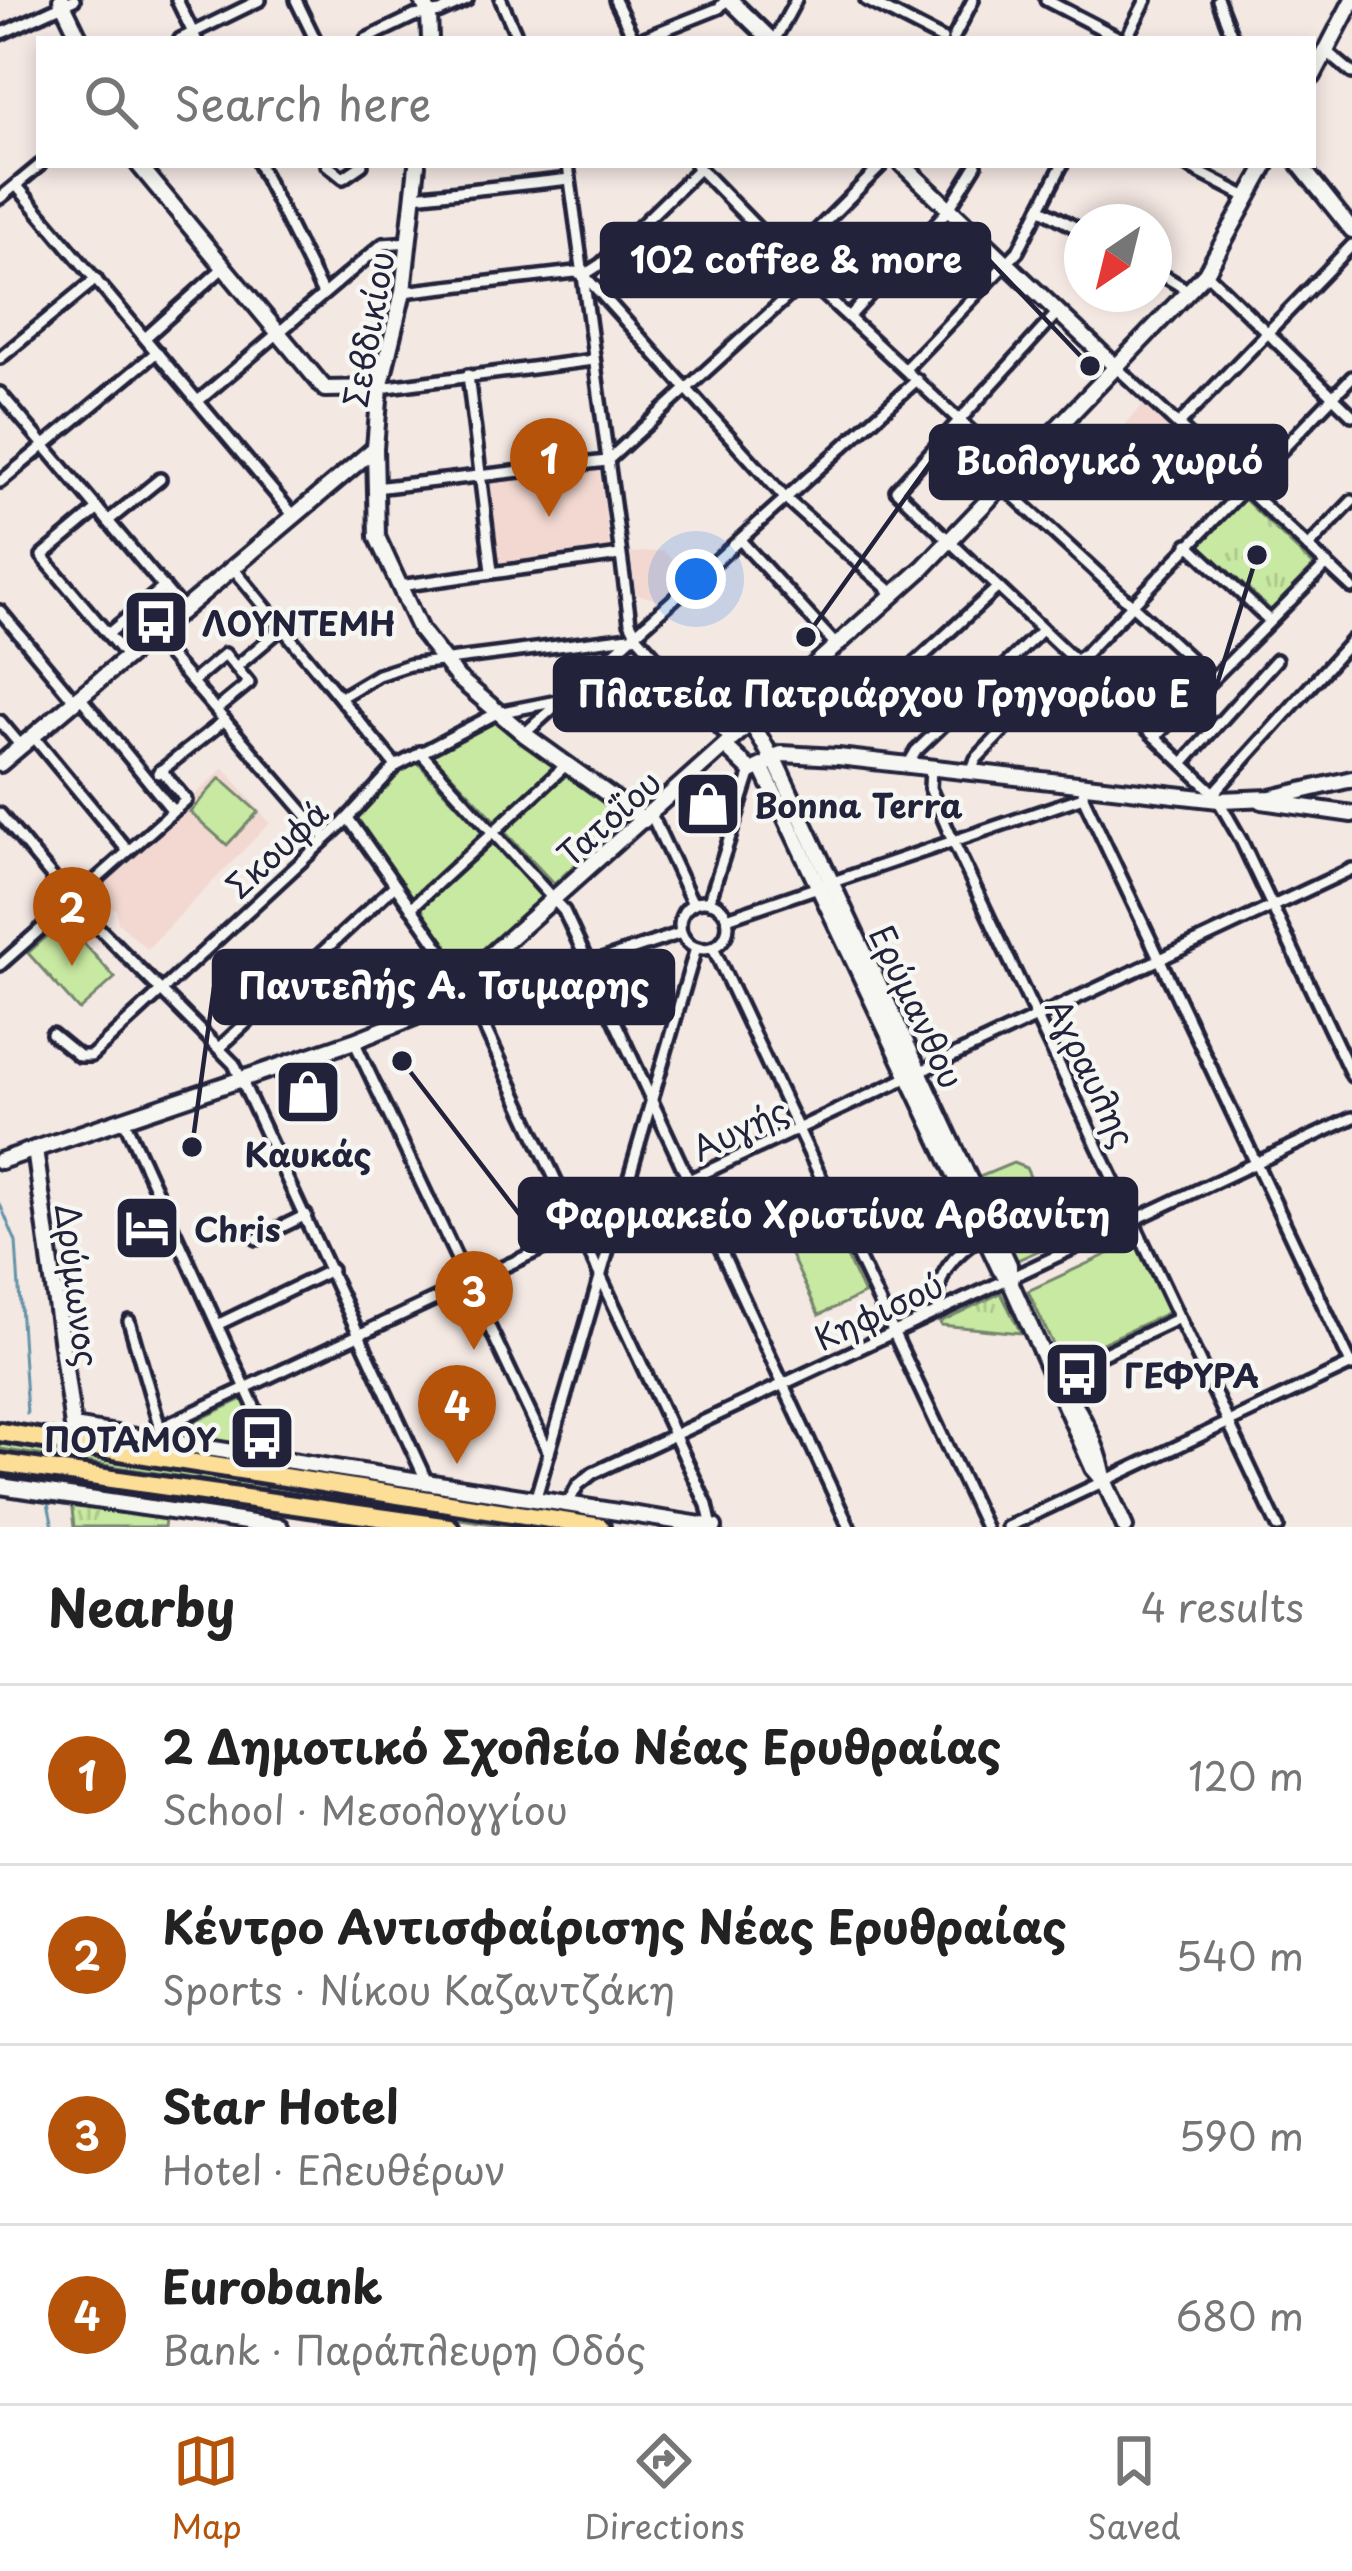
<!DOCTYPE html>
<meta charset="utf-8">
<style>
:root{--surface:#fff;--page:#f2f2f2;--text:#222;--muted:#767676;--line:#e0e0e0;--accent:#b45309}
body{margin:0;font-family:"Playpen Sans",sans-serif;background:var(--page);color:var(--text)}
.compass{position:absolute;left:1064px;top:204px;width:108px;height:108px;border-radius:50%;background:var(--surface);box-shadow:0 6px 18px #0003;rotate:215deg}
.you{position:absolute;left:696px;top:579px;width:42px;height:42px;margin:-30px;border:9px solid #fff;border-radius:50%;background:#1a73e8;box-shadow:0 0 0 18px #1a73e833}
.badge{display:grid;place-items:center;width:78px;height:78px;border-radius:50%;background:var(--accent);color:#fff;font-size:39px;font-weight:700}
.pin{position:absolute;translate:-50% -99px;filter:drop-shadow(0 3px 6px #0008)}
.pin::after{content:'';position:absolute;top:63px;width:42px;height:36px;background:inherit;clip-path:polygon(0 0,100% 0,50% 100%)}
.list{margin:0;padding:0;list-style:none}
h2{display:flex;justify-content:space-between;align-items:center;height:156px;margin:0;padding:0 48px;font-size:51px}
h2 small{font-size:39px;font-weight:400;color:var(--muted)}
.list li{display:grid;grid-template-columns:78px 1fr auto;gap:36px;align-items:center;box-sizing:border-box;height:180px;padding:0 48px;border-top:3px solid var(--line)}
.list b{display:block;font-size:45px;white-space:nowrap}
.list p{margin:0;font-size:39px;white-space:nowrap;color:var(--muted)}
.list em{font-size:39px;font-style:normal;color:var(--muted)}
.icon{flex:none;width:66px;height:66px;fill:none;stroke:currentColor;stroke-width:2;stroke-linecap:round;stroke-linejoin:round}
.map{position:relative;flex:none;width:1352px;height:1527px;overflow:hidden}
.search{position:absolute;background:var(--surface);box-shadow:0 6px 18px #0003;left:36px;right:36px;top:36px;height:132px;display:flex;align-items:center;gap:30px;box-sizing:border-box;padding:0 42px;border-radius:0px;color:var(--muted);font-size:45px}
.sheet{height:876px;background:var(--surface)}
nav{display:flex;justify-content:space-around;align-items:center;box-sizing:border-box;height:168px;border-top:3px solid var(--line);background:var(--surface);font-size:33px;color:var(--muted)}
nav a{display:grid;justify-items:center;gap:6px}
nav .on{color:var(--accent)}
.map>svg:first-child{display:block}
.built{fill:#f2d8d1}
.grass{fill:#c8e9a1;stroke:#75866e;stroke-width:3}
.park{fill:url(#park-tufts);stroke:#75866e;stroke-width:3}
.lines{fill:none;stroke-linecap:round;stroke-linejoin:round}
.stream{stroke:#6493a8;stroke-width:3}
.street-casing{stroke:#22223b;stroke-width:18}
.secondary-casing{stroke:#22223b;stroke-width:22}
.highway-casing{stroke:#22223b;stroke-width:26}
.street{stroke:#f6f6f2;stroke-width:9}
.secondary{stroke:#f6f6f2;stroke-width:14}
.highway{stroke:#fcde96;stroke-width:16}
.labels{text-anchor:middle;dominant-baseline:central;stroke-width:9;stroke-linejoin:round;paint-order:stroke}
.street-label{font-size:33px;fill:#22223b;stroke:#f6f6f2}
.poi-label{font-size:33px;font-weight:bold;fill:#22223b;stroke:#f6f6f2;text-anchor:start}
.leader{fill:none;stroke:#22223b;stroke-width:4.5}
.callout-dot{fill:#22223b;stroke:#f6f6f2;stroke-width:4.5}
.callout{fill:#22223b;stroke:#22223b;stroke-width:4.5}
.callout-label{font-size:36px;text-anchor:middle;font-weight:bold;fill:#fff}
</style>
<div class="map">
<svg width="1352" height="1527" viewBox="0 0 1352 1527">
<defs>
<pattern id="park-tufts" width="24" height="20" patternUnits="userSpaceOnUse" patternTransform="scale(3)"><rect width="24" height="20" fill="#c8e9a1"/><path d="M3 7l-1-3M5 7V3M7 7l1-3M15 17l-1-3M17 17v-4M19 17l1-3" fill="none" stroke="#acc88c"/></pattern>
</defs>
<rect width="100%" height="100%" fill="#f4e8e3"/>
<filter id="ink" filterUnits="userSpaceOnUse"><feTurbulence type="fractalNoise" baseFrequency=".00833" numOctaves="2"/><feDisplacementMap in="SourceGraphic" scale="24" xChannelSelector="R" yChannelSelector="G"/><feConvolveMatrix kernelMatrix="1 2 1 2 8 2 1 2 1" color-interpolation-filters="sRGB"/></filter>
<g filter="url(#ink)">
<g class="built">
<path d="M1143,405L1188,447L1139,501L1094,460Z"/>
<path d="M599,468L610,551L497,565L489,483Z"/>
<path d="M663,551L688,574L659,600L636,594L631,553Z"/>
<path d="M224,768L270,823L147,949L118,923L116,908L108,909L87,891L161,826H170L171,817Z"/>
</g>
<g class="grass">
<path d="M494,722L555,767L496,821L432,754Z"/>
<path d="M415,760L483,833L411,900L354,818L398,769Z"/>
<path d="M566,775L624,819L554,884L505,832Z"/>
<path d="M220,778L258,812L227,845L190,812Z"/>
<path d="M493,843L543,895L462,972L419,910Z"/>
<path d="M64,921L115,978L79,1010L28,953Z"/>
<path d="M1013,1163L1026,1168L1046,1211L1056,1208L1069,1237L1015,1261L977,1178Z"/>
<path d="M826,1213L864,1294L819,1315L781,1234Z"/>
<path d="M1136,1241L1169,1312L1061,1362L1028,1291Z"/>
<path d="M0,1444L543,1527H513L0,1449Z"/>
</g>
<g class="park">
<path d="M1243,498L1314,566L1271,610L1199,544Z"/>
<path d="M1001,1293L1021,1333L941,1325L940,1322Z"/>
<path d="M243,1399L261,1448L170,1435L169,1434Z"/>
<path d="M71,1501L166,1514L164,1527H74Z"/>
</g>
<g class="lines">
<g class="stream">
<path d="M0,823L39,870"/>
<path d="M43,875L51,884"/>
<path d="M56,890L60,895"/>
<path d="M0,973L68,913"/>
<path d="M0,1204L16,1242L27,1414"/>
<path d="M48,1504L53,1527"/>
</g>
<defs>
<g id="street">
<path d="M177,0L196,39"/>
<path d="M296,0L315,39"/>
<path d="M501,0L518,39"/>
<path d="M615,0L634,39"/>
<path d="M866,0L942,39"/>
<path d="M1046,0L1121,39"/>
<path d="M1218,0L1233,39"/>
<path d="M0,34L74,0"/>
<path d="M180,39L260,0"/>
<path d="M366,39L414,16L440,12L467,0"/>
<path d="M641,39L719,8L726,0"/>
<path d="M775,39L796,0"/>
<path d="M953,39L973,0"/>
<path d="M1126,39L1146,0"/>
<path d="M1326,51L1352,73"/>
<path d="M259,165L323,294"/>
<path d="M327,165L343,178L362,165"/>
<path d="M568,165L630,622L637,636L732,742"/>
<path d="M696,165L807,279L1015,472"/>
<path d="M1185,165L1249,198"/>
<path d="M16,185L294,516"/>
<path d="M414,196L570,179"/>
<path d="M0,198L40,165"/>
<path d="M1040,208L1082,231"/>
<path d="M788,259L882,165"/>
<path d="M1154,270L1189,291"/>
<path d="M1206,273L1352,415"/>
<path d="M584,275L785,498L895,595"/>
<path d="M584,275L601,264L698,170"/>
<path d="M403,292L575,272L584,275"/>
<path d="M1058,312L896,490L1214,793L1241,840L1352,1076"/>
<path d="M849,317L949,209L976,165"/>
<path d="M145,338L224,267"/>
<path d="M0,358L96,279"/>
<path d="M1116,367L1352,588"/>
<path d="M905,369L1018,251L1062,165"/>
<path d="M468,375L492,571"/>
<path d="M380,388L593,360"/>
<path d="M0,393L183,610"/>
<path d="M198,401L383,244L410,242"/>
<path d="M1178,425L1352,245"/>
<path d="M0,482L157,352"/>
<path d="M1002,485L1212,679"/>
<path d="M375,488L607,461L807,279"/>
<path d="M98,509L42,556L127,657"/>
<path d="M108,521L160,479"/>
<path d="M740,540L838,647"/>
<path d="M1188,544L1270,621"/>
<path d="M1308,547L1352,501"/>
<path d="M233,568L396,766"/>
<path d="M399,586L620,555"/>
<path d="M0,611L75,701"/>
<path d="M108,634L164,587"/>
<path d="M152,636L326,838"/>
<path d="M236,667L282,628"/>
<path d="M192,682L225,654L249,683L216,710"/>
<path d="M887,689L997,588"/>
<path d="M80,697L173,811"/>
<path d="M341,697L378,675L409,665L637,636"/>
<path d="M0,721L21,746"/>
<path d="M524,734L917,380"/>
<path d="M33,736L128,851"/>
<path d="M1155,737L1327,564"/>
<path d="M420,752L564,911L849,1527"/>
<path d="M1183,763L1276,660"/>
<path d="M908,765L916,751L1041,631"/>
<path d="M931,768L930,788L952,839L1278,1527"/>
<path d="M971,772L976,759L1065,667L1084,655L1352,377"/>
<path d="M158,773L225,720"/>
<path d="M1084,785L1083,797L1352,1366"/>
<path d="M1214,793L1352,640"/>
<path d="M0,814L72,901L234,1064L427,1482"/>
<path d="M651,814L693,904"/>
<path d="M348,818L463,981L707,1505L712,1527"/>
<circle cx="704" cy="925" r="24"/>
<path d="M709,902L751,771"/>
<path d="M411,908L566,765"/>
<path d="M727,918L1083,797"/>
<path d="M713,948L985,1527"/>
<path d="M0,965L186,800L161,770"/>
<path d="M471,1004L681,933"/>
<path d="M52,1034L79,1056H91L342,824L396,766L497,713L563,700"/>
<path d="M354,1041L549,1453"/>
<path d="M219,1048L395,885"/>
<path d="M124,1120L278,1459"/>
<path d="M257,1239L306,1215"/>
<path d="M939,1311C933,1275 955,1253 984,1235"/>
<path d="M129,1321L160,1428"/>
<path d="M219,1324L331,1270"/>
<path d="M1054,1377L1179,1318"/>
<path d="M159,1441L160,1428L1352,869"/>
<path d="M536,1497L696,948"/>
<path d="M568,1503L578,1485L593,1473L1352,1118"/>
<path d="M1007,1527L1352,1364"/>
</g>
<g id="secondary">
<path d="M61,0L80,39"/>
<path d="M422,0L429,14L430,39"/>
<path d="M730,0L770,39"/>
<path d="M1313,76L1352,1"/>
<path d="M139,165L325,389L380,388"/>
<path d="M417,165L403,292L380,388L375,448L377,537L420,630L458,678L524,734L644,820"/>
<path d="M903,165L1116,367"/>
<path d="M1300,165L1352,230"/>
<path d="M751,725C763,738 769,757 777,765L1009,1265V1279"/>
<path d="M726,747L751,771L768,763"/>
<path d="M770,758L782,754L838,757L1219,800L1271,798L1352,779"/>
<path d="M0,764L375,448"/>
<path d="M762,768L1000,1269L1009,1279L1093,1468L1105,1482L1125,1527"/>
<path d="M1262,801L1352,814"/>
<path d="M35,1149L73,1427L714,1527"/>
<path d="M0,1161L354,1041L427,1012L923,568L1206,273L1266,165"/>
<path d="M1056,1380C1078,1404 1098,1445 1104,1477"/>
<path d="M0,1486L280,1527"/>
</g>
<g id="highway">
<path d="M0,1432L600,1527"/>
<path d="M0,1463L449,1527"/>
</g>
</defs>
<use href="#street" class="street-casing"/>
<use href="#secondary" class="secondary-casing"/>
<use href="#highway" class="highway-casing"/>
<use href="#street" class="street"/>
<use href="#secondary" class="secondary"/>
<use href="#highway" class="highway"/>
</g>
</g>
<defs>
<symbol id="bus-square" viewBox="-11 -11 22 22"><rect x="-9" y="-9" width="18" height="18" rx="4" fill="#22223b" stroke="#f6f6f2"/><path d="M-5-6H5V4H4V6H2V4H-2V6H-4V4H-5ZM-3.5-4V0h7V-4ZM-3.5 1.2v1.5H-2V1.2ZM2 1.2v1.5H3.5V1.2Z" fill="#fff"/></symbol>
<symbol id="shop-square" viewBox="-11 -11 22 22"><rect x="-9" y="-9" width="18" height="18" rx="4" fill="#22223b" stroke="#f6f6f2"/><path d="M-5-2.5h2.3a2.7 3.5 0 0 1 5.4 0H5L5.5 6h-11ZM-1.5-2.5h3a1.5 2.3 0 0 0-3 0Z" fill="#fff"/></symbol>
<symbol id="hotel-square" viewBox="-11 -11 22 22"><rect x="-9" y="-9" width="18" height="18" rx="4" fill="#22223b" stroke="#f6f6f2"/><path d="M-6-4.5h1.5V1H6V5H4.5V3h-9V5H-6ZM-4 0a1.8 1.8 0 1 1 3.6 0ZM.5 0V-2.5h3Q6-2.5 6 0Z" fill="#fff"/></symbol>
</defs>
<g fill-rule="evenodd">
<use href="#bus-square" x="118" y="584" width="76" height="76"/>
<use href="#shop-square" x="670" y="766" width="76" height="76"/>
<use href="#shop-square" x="270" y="1054" width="76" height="76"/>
<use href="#hotel-square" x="109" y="1190" width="76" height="76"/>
<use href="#bus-square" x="1039" y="1336" width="76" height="76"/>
<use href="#bus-square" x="224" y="1400" width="76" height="76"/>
</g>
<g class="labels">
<g class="street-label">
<text transform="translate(367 329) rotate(-80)">Σεβδικίου</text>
<text transform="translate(608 817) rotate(-42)">Τατοΐου</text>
<text transform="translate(276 848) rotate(-43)">Σκουφά</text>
<text transform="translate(918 1006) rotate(65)">Ερύμανθου</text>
<text transform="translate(1092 1072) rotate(64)">Αγραυλης</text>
<text transform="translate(739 1128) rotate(-25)">Αυγής</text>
<text transform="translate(79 1285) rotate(83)">Δρύμωνος</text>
<text transform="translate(878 1310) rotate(-25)">Κηφισού</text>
</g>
<g class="poi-label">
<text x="202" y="622">ΛΟΥΝΤΕΜΗ</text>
<text x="754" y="804">Bonna Terra</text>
<text x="308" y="1153" text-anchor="middle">Καυκάς</text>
<text x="194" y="1228">Chris</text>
<text x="1124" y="1374">ΓΕΦΥΡΑ</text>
<text x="216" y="1438" text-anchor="end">ΠΟΤΑΜΟΥ</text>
</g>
</g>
<path class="leader" d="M1090 366L989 260M806 637L931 462M1257 555L1214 694M192 1147L214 987M402 1061L520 1215"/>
<g class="callout-dot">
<circle cx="1090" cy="366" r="12"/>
<circle cx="806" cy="637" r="12"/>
<circle cx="1257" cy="555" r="12"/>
<circle cx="192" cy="1147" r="12"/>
<circle cx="402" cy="1061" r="12"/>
</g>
<g class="callout">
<rect x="602" y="224" width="387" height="72" rx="12"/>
<rect x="931" y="426" width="355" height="72" rx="12"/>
<rect x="555" y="658" width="659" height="72" rx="12"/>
<rect x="214" y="951" width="459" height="72" rx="12"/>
<rect x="520" y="1179" width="616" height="72" rx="12"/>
</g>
<g class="callout-label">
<text x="796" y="273">102 coffee &amp; more</text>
<text x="1109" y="474">Βιολογικό χωριό</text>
<text x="884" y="707">Πλατεία Πατριάρχου Γρηγορίου Ε</text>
<text x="444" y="999">Παντελής Α. Τσιμαρης</text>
<text x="828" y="1228">Φαρμακείο Χριστίνα Αρβανίτη</text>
</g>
</svg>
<svg class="compass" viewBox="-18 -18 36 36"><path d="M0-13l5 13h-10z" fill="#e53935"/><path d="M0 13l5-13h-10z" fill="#767676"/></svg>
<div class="you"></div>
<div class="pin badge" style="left:549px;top:517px">1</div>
<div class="pin badge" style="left:72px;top:966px">2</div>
<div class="pin badge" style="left:474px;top:1350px">3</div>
<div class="pin badge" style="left:457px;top:1464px">4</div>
<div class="search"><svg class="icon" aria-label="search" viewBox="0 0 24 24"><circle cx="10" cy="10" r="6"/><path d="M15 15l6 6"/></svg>Search here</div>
</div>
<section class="sheet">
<h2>Nearby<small>4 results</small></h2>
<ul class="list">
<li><span class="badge">1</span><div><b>2 Δημοτικό Σχολείο Νέας Ερυθραίας</b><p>School · Μεσολογγίου</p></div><em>120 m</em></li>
<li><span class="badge">2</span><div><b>Κέντρο Αντισφαίρισης Νέας Ερυθραίας</b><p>Sports · Νίκου Καζαντζάκη</p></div><em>540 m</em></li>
<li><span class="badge">3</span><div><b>Star Hotel</b><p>Hotel · Ελευθέρων</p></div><em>590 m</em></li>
<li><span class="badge">4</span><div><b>Eurobank</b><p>Bank · Παράπλευρη Οδός</p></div><em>680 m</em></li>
</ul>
</section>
<nav>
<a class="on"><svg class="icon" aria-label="map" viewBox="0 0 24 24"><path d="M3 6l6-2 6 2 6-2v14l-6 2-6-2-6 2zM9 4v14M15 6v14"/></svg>Map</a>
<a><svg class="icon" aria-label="directions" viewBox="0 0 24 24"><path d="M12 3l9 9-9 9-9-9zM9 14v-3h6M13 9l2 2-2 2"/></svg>Directions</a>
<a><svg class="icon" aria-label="saved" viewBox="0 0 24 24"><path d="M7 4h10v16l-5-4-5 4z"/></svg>Saved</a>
</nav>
